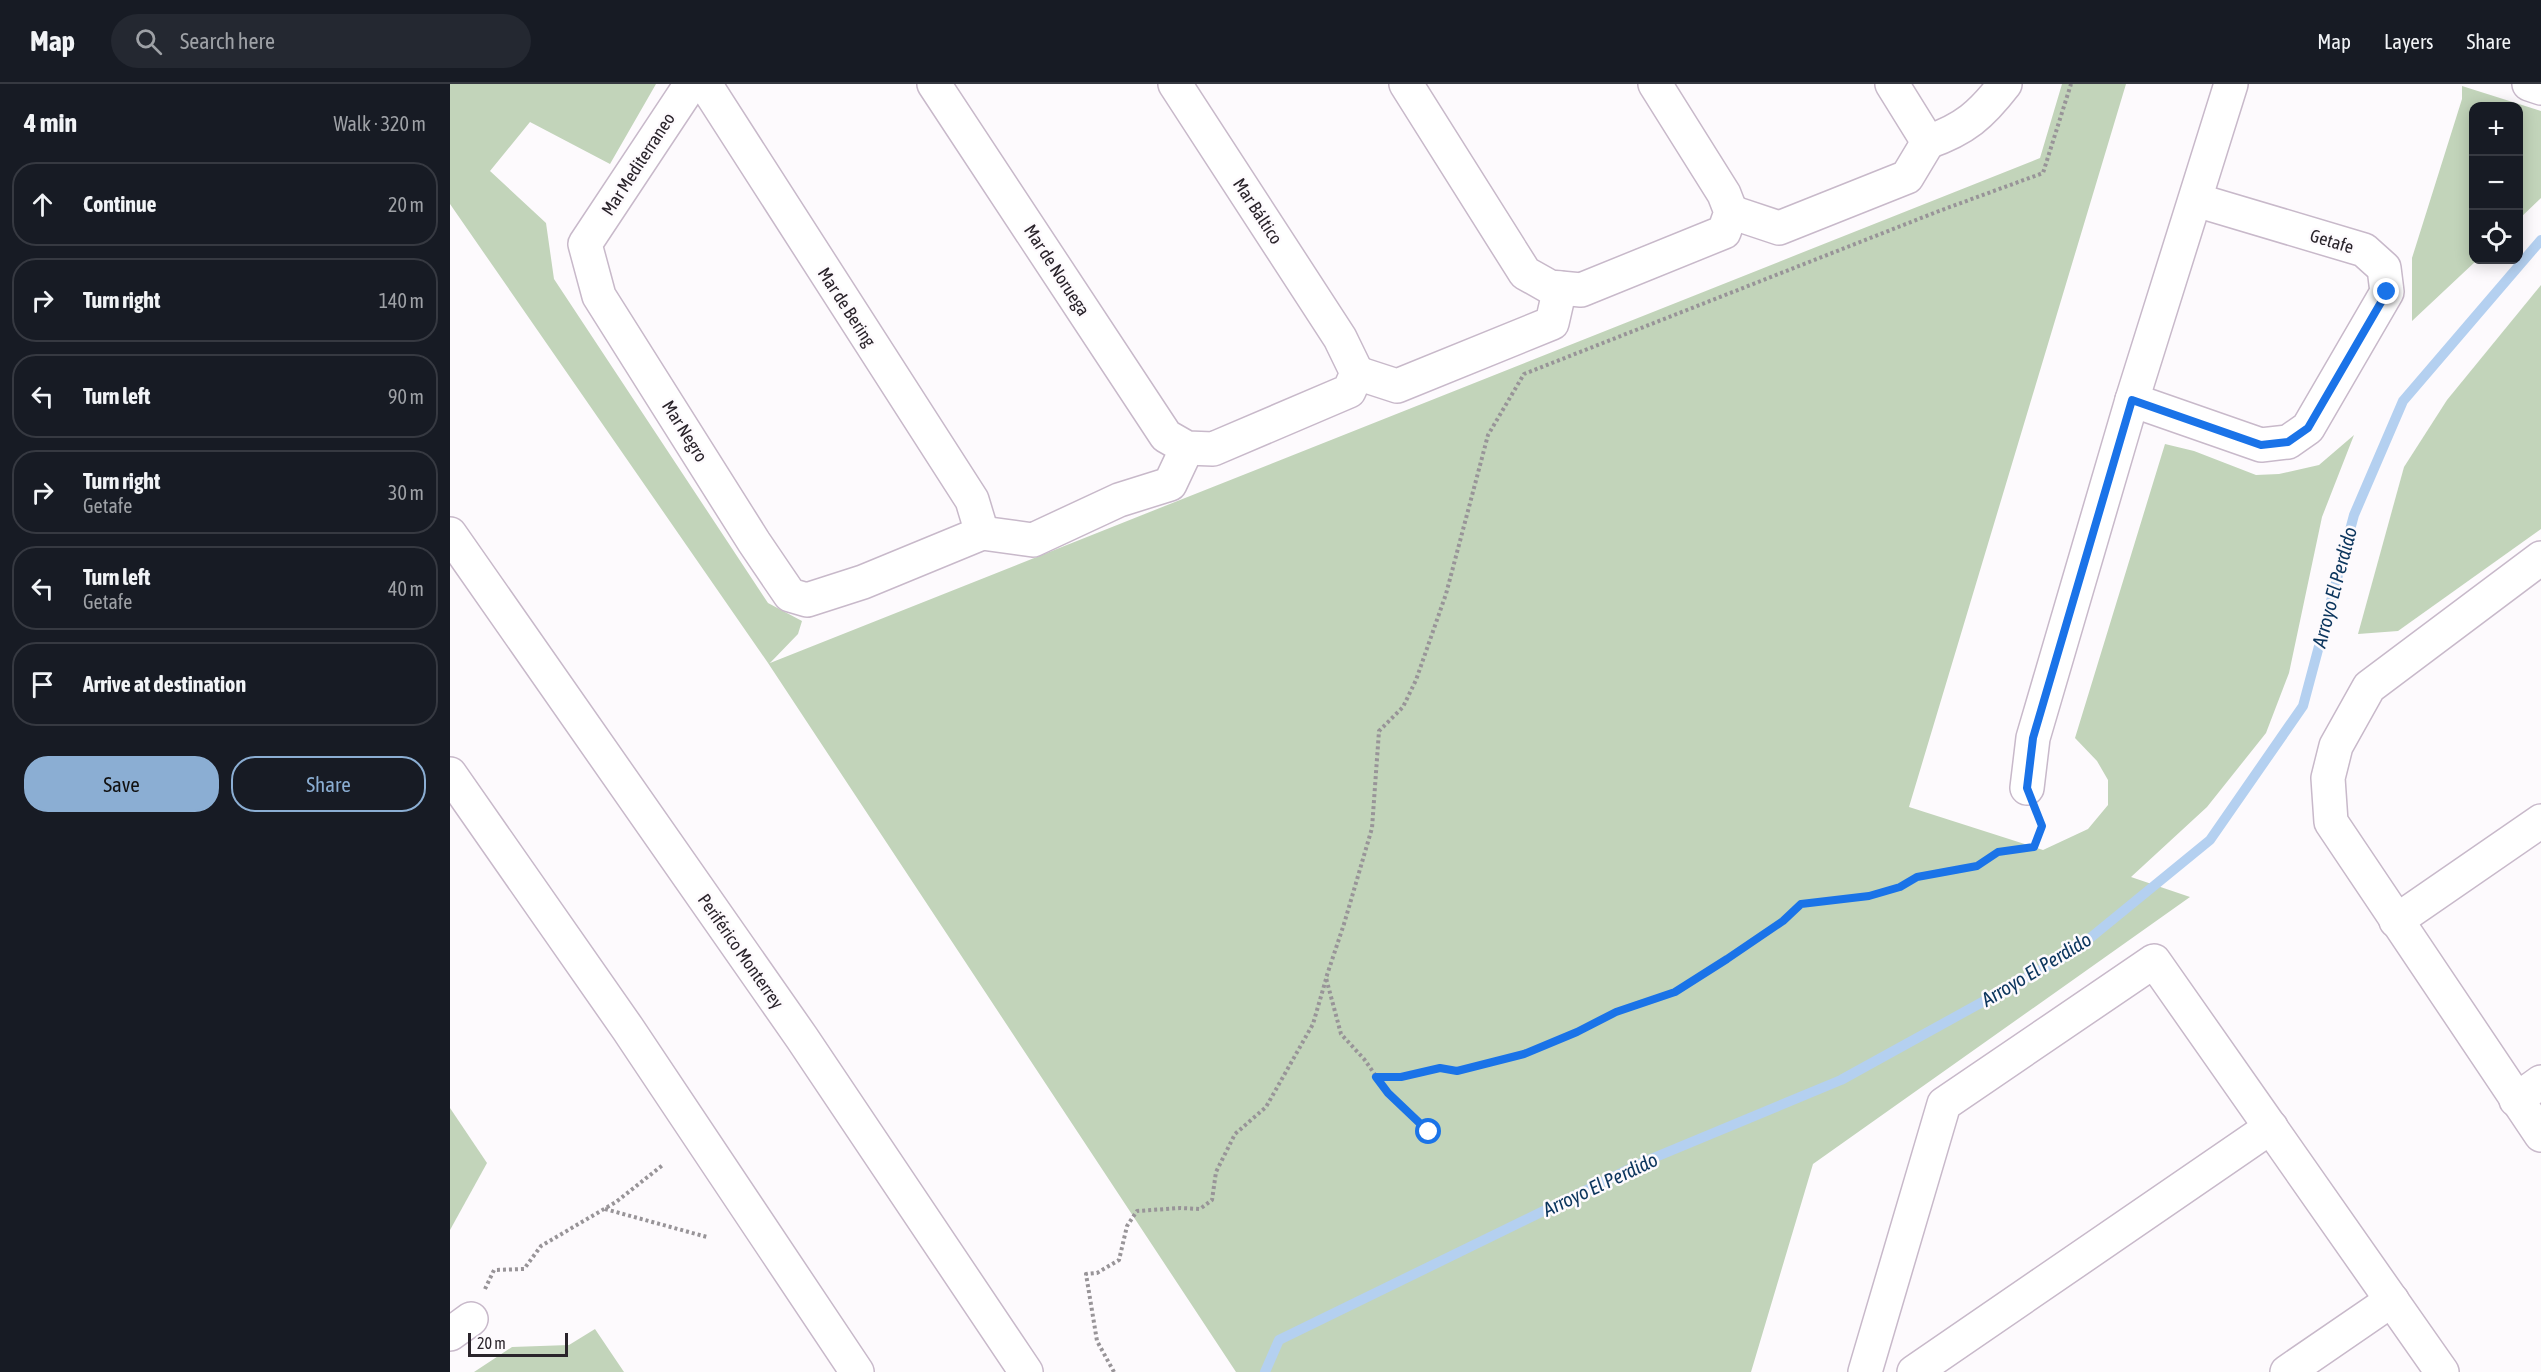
<!DOCTYPE html>
<meta charset="utf-8">
<style>
:root{--surface:#171b24;--page:#242831;--text:#f1f3f6;--muted:#9ea1a6;--line:#363941;--accent:#8baed3}
body{margin:0;font-family:"Asap Condensed",sans-serif;background:var(--page);color:var(--text)}
.controls{position:absolute;right:18px;top:18px;display:grid;overflow:hidden;border-radius:12px;box-shadow:0 3px 15px #0003}
.controls button{width:54px;height:54px;display:grid;place-items:center;padding:0;border:0;border-bottom:2px solid var(--line);background:var(--surface);color:var(--text);font:30px sans-serif}
.scale{position:absolute;left:18px;bottom:15px;width:100px;box-sizing:border-box;padding-left:6px;border:3px solid #2a242b;border-top:0;font-size:16px;line-height:21px;white-space:nowrap;color:#2a242b;-webkit-text-stroke:4px #fdfafd;paint-order:stroke}
.stop{position:absolute;width:18px;height:18px;margin:-14px;border:4px solid #1a73e8;border-radius:50%;background:#fff}
.stop.end{background:#1a73e8;border-color:#fff;box-shadow:0 2px 6px #0008}
.list{margin:0;padding:0;list-style:none}
h2{display:flex;justify-content:space-between;align-items:center;height:78px;margin:0;padding:0 24px;font-size:26px}
h2 small{font-size:20px;font-weight:400;color:var(--muted)}
.list li{display:grid;grid-template-columns:39px 1fr auto;gap:18px;align-items:center;box-sizing:border-box;height:84px;margin:0 12px 12px;padding:0 12px;border:2px solid var(--line);border-radius:24px}
.list b{display:block;font-size:22px;white-space:nowrap}
.list p{margin:0;font-size:20px;white-space:nowrap;color:var(--muted)}
.list em{font-size:20px;font-style:normal;color:var(--muted)}
.actions{display:flex;gap:12px;padding:18px 24px}
.actions a{flex:1;padding:14px 0;border:2px solid var(--accent);border-radius:24px;text-align:center;font-size:21px;color:var(--accent)}
.actions .main{background:var(--accent);color:#111}
.icon{flex:none;width:33px;height:33px;fill:none;stroke:currentColor;stroke-width:2;stroke-linecap:round;stroke-linejoin:round}
.map{position:relative;flex:none;width:2091px;height:1288px;overflow:hidden}
header{display:flex;align-items:center;gap:36px;box-sizing:border-box;height:84px;padding:0 30px;background:var(--surface);border-bottom:2px solid var(--line)}
header strong{font-size:28px}
nav{display:flex;gap:33px;margin-inline-start:auto;font-size:21px}
.search{width:420px;height:54px;background:var(--page);display:flex;align-items:center;gap:15px;box-sizing:border-box;padding:0 21px;border-radius:33px;color:var(--muted);font-size:22px}
main{display:flex}
aside{flex:1;background:var(--surface)}
.map>svg:first-child{display:block}
.green{fill:#c2d4ba}
.lines{fill:none;stroke-linecap:round;stroke-linejoin:round}
.stream{stroke:#b4d0f0;stroke-width:10}
.street-casing{stroke:#c8b9ca;stroke-width:36}
.highway-casing{stroke:#c8b9ca;stroke-width:36}
.path{stroke:#989498;stroke-width:4;stroke-dasharray:3 3;stroke-linecap:butt}
.street{stroke:#fff;stroke-width:33}
.highway{stroke:#fff;stroke-width:33}
.route{stroke:#1a73e8;stroke-width:8}
.labels{text-anchor:middle;dominant-baseline:central;stroke-width:5;stroke-linejoin:round;paint-order:stroke}
.street-label{font-size:18px;fill:#2a242b;stroke:#fdfafd}
.water-label{font-size:20px;font-style:italic;fill:#0b355d;stroke:#fdfafd}
</style>
<header>
<strong>Map</strong>
<div class="search"><svg class="icon" aria-label="search" viewBox="0 0 24 24"><circle cx="10" cy="10" r="6"/><path d="M15 15l6 6"/></svg>Search here</div>
<nav><a>Map</a><a>Layers</a><a>Share</a></nav>
</header>
<main>
<aside>
<h2>4 min<small>Walk · 320 m</small></h2>
<ul class="list">
<li><svg class="icon" aria-label="ahead" viewBox="0 0 24 24"><path d="M12 20V5M6 11l6-6 6 6"/></svg><div><b>Continue</b></div><em>20 m</em></li>
<li><svg class="icon" aria-label="right" viewBox="0 0 24 24"><path d="M7 20v-9h11M14 6l5 5-5 5"/></svg><div><b>Turn right</b></div><em>140 m</em></li>
<li><svg class="icon" aria-label="left" viewBox="0 0 24 24"><path d="M17 20v-9H6M10 6l-5 5 5 5"/></svg><div><b>Turn left</b></div><em>90 m</em></li>
<li><svg class="icon" aria-label="right" viewBox="0 0 24 24"><path d="M7 20v-9h11M14 6l5 5-5 5"/></svg><div><b>Turn right</b><p>Getafe</p></div><em>30 m</em></li>
<li><svg class="icon" aria-label="left" viewBox="0 0 24 24"><path d="M17 20v-9H6M10 6l-5 5 5 5"/></svg><div><b>Turn left</b><p>Getafe</p></div><em>40 m</em></li>
<li><svg class="icon" aria-label="arrive" viewBox="0 0 24 24"><path d="M6 21V4h12l-3 4 3 4H6"/></svg><div><b>Arrive at destination</b></div></li>
</ul>
<div class="actions"><a class="main">Save</a><a>Share</a></div>
</aside>
<div class="map">
<svg width="2091" height="1288" viewBox="0 0 2091 1288">
<rect width="100%" height="100%" fill="#fdfafd"/>
<g class="green">
<path d="M0,0H206L160,80L80,38L40,87L96,139L104,195L318,519L352,537L348,550L320,579L1590,74L1612,0H1676L1459,723L1593,766L1638,745L1658,721V696L1647,677L1625,654L1715,360L1744,367L1806,391L1829,390L1869,381L1904,351L1872,433L1839,589L1816,649L1757,723L1681,793L1740,813L1363,1080L1301,1288H786L318,579L0,120Z"/>
<path d="M2012,2L2091,27V114L2069,135L2068,22H2024V176H2027L1962,237V174L2012,15Z"/>
<path d="M2091,201V445L1948,547L1908,550L1954,383L1997,316Z"/>
<path d="M0,1024L37,1079L0,1146Z"/>
<path d="M145,1245L174,1288H24L62,1263L119,1261Z"/>
</g>
<g class="lines">
<path class="stream" d="M815,1288L829,1256L1196,1077L1391,996L1623,868L1760,756L1853,622L1904,431L1953,317L2091,156"/>
<defs>
<g id="street">
<path d="M241,0L135,160L149,212L304,458L340,511L357,516L413,498L532,449L583,456L669,416L720,400L737,364"/>
<path d="M255,0L522,416L532,449"/>
<path d="M484,0L716,352L737,364L763,365L899,307L907,289L890,254L725,0"/>
<path d="M956,0L1075,189L1100,203L1131,206L1274,148L1281,128L1274,110L1205,0"/>
<path d="M1442,0L1478,58C1515,45 1531,31 1555,0"/>
<path d="M2079,0L2091,4"/>
<path d="M1281,128L1329,144L1457,93L1478,58"/>
<path d="M907,289L947,302L1102,239L1110,204"/>
<path d="M1682,316L1811,361L1838,358L1858,344L1937,208L1934,184L1914,166L1746,116"/>
<path d="M2091,474L1919,603L1886,662L1878,694L1881,738L2091,1051"/>
<path d="M1577,704L1583,654L1682,316L1781,0"/>
<path d="M1946,837L2091,737"/>
<path d="M2066,1016L2091,998"/>
<path d="M0,1250L21,1235"/>
<path d="M1415,1288L1494,1020L1704,877L1992,1288"/>
<path d="M1464,1288L1821,1043"/>
<path d="M1837,1288L1942,1216"/>
</g>
<g id="highway">
<path d="M0,450L352,954L576,1288"/>
<path d="M0,690L178,945L407,1288"/>
</g>
</defs>
<use href="#street" class="street-casing"/>
<use href="#highway" class="highway-casing"/>
<g class="path">
<path d="M927,993H951L990,984L1007,987L1074,970L1127,948L1166,928L1225,908L1277,875L1333,837L1351,820L1419,812L1450,803L1467,793L1527,782L1547,768L1584,763L1592,742L1589,734"/>
<path d="M979,1048L938,1009L914,975L891,950L876,894L894,840L922,744L929,647L953,623L966,596L996,510L1038,351L1074,290L1489,127L1593,89L1621,0"/>
<path d="M155,1125L257,1153"/>
<path d="M35,1205L44,1186L74,1185L91,1162L166,1118L214,1080"/>
<path d="M664,1288L647,1257L636,1190L647,1189L669,1176L677,1142L687,1127L730,1124L750,1125L762,1116L766,1088L785,1050L816,1023L863,940L876,895"/>
</g>
<use href="#street" class="street"/>
<use href="#highway" class="highway"/>
</g>
<g class="lines">
<path class="route" d="M979,1048L938,1009L926,993H951L990,984L1007,987L1074,970L1127,948L1166,928L1225,908L1277,875L1333,837L1351,820L1419,812L1450,803L1467,793L1527,782L1548,768L1584,763L1592,742L1577,704L1583,654L1682,316L1811,361L1838,358L1858,344L1937,208"/>
</g>
<g class="labels">
<g class="street-label">
<text transform="translate(188 80) rotate(-57)">Mar Mediterraneo</text>
<text transform="translate(808 127) rotate(57)">Mar Báltico</text>
<text transform="translate(1882 157) rotate(17)">Getafe</text>
<text transform="translate(607 186) rotate(57)">Mar de Noruega</text>
<text transform="translate(397 223) rotate(57)">Mar de Bering</text>
<text transform="translate(235 347) rotate(58)">Mar Negro</text>
<text transform="translate(291 867) rotate(55)">Periférico Monterrey</text>
</g>
<g class="water-label">
<text transform="translate(1884 503) rotate(-75)">Arroyo El Perdido</text>
<text transform="translate(1586 885) rotate(-31)">Arroyo El Perdido</text>
<text transform="translate(1150 1100) rotate(-25)">Arroyo El Perdido</text>
</g>
</g>
</svg>
<div class="controls">
<button>+</button>
<button>−</button>
<button><svg class="icon" aria-label="locate" viewBox="0 0 24 24"><circle cx="12" cy="12" r="6"/><path d="M12 2v4M12 18v4M2 12h4M18 12h4"/></svg></button>
</div>
<div class="scale">20 m</div>
<div class="stop" style="left:979px;top:1048px"></div>
<div class="stop end" style="left:1937px;top:208px"></div>
</div>
</main>
